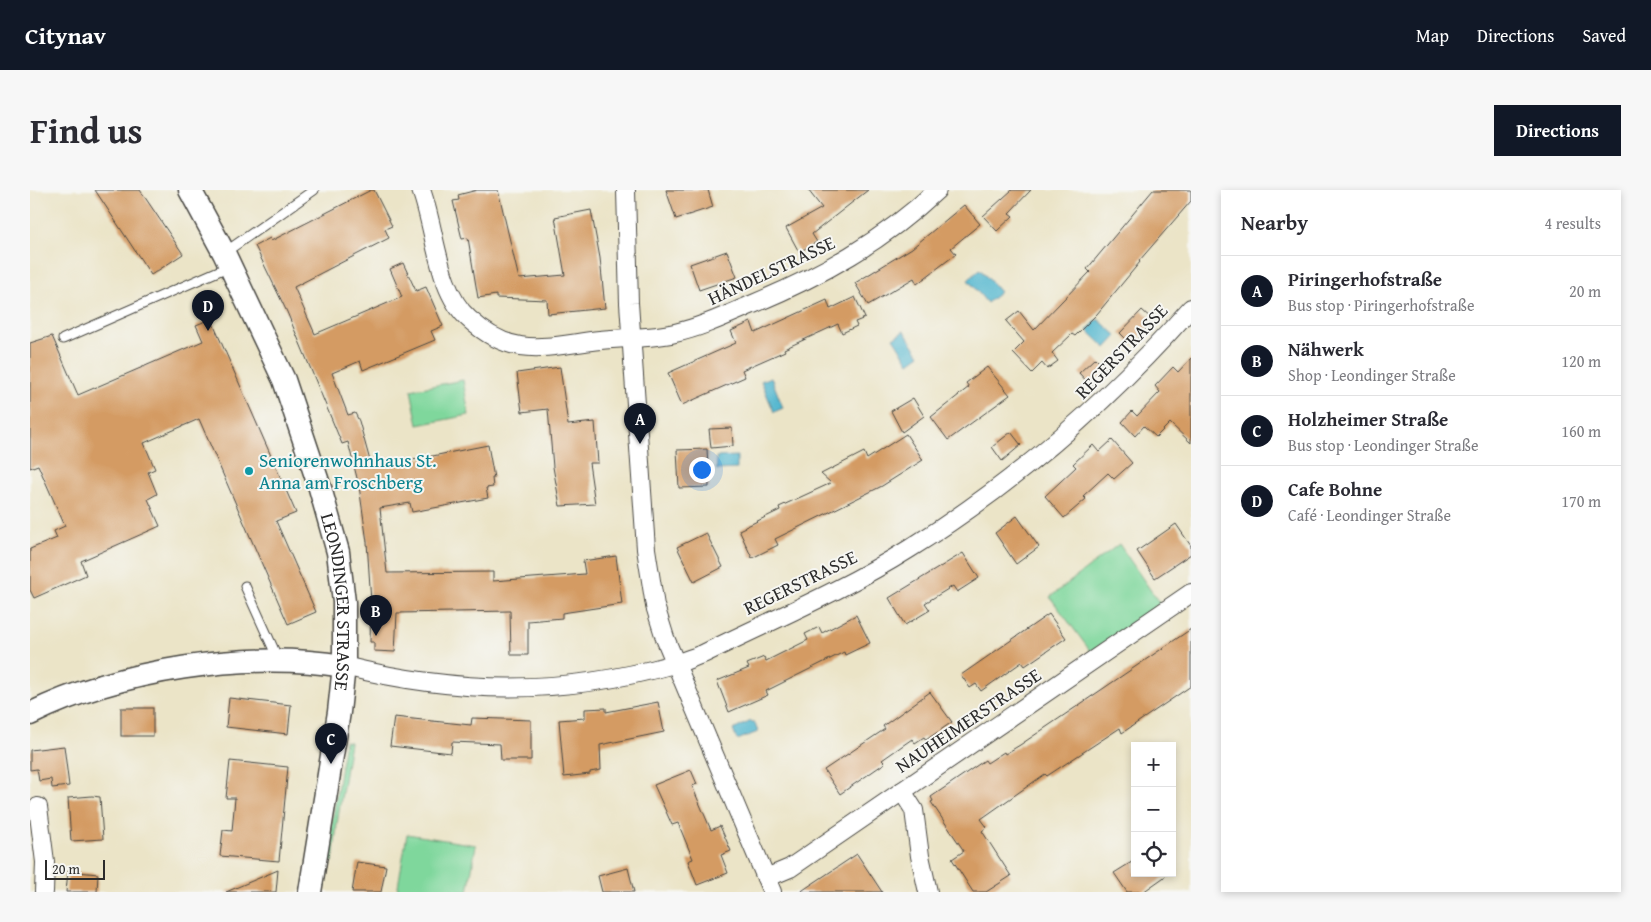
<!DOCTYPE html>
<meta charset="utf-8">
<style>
:root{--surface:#fff;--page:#f7f7f7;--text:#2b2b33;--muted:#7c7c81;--line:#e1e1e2;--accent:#111827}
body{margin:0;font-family:"Gentium Book Plus",serif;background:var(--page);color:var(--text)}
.controls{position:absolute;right:15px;bottom:15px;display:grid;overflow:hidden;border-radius:0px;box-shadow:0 2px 8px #0003}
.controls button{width:45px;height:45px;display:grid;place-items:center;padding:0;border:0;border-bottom:1px solid var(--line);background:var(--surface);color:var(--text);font:25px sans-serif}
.scale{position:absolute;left:15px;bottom:12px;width:60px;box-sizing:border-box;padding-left:5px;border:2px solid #2b2b2b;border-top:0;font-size:14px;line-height:18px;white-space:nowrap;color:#2b2b2b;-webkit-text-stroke:4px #f6f6f2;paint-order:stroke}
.you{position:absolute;left:671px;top:279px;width:18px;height:18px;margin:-12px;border:4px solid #fff;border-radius:50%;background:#1a73e8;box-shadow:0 0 0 8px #1a73e833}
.badge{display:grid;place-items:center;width:32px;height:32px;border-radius:50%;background:var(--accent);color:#fff;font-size:16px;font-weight:700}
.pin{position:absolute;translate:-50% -41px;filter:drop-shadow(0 1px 2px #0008)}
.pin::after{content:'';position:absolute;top:26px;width:18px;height:15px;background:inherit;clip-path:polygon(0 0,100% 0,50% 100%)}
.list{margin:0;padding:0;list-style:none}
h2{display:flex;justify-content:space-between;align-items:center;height:65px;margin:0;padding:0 20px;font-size:21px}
h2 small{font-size:16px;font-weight:400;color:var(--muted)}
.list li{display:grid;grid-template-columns:32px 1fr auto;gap:15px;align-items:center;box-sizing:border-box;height:70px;padding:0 20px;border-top:1px solid var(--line)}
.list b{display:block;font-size:19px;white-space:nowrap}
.list p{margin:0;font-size:16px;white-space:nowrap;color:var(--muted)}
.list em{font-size:16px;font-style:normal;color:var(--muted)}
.icon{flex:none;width:28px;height:28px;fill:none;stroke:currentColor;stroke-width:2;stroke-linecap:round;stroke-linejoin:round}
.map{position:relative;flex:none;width:1161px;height:702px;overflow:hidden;border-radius:0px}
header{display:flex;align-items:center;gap:30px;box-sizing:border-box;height:70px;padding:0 25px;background:var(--accent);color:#fff}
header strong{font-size:24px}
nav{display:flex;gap:28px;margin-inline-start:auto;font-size:18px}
.intro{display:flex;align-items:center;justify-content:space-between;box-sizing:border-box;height:120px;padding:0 30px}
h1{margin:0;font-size:35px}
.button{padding:12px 22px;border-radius:0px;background:var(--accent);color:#fff;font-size:18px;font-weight:700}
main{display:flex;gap:30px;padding:0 30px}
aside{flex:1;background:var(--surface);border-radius:0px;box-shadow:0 2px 8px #0003}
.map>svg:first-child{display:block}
.green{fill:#7fd79c;stroke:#558164}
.water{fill:#50b5ce;stroke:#3e707c}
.building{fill:#d49b63}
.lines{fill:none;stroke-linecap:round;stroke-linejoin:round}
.service-casing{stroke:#484742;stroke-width:11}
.minor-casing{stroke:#484742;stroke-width:20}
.tertiary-casing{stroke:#484742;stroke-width:25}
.service{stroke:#fff;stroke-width:9}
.minor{stroke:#fff;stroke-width:18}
.tertiary{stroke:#fff;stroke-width:22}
.culture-dot{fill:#0f9aa8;stroke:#f6f6f2;stroke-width:2}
.labels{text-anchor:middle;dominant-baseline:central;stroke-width:4;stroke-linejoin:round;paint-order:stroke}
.street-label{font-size:19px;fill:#2b2b2b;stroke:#f6f6f2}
.culture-label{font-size:19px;fill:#0d838f;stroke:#f6f6f2;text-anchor:start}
</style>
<header>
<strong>Citynav</strong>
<nav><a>Map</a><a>Directions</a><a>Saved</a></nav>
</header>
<div class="intro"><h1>Find us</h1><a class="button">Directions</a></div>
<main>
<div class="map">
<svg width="1161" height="702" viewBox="0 0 1161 702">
<rect width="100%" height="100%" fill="#f6f6f2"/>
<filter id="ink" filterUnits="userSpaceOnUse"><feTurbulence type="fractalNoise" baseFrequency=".02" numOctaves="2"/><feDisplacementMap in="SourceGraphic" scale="10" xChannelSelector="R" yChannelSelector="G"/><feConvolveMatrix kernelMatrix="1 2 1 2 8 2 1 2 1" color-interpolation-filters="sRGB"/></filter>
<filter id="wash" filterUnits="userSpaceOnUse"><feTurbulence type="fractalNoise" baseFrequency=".0096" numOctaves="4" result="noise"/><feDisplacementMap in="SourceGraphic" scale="20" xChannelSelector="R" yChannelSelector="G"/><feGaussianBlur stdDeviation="1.12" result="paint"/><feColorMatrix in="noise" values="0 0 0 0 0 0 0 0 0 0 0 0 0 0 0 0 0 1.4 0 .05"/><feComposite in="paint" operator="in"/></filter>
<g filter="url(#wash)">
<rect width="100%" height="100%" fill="#ebe4c7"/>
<g class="green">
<path d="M433,190L439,225L388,235L381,200Z"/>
<path d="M1089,354L1130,414L1061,462L1020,407Z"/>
<path d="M315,551L320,552L307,634L303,672L296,671Z"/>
<path d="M377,644L446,655L438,702H367Z"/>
</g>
<g class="water">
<path d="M950,79L970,102L957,113L938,90Z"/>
<path d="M1068,129L1087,146L1076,158L1057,140Z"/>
<path d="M874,141L890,165L879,173L863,148Z"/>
<path d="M741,187L753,218L744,222L731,191Z"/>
<path d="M707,266V279L687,280L686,267Z"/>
<path d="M721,531L725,533L728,542L707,550L703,540Z"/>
</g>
<g id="blocks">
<g class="building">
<path d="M65,0H110L153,64L121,85Z"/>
<path d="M341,0H344L362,36L355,39L359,48L264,97L285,144L372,107L360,79L373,73L386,101L396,97L413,136L401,141L405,150L333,180L330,171L302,183L318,225L325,223L329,231L342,278L458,255L464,288H462L463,297L456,298L458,308L382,322L380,313L350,318L357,383L463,382V391L555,384L553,371L586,366L592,414L532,423V428L498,431V465H481L480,421L367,423L365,462L344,461V452H340L341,412L337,352L329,296L318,252L312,254L257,122L225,56L240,48L241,51Z"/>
<path d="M447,0H468L489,89L535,85L525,27L561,20L570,68L575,118L518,124L517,110L466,108V105L448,108L438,48L432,49L423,11L429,10L428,5Z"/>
<path d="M636,0H678L683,17L646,29Z"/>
<path d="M778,0H838L782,44L787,52L769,62L756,38L792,18Z"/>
<path d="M982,0H1001L979,23L983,26L967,41L953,26Z"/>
<path d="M1123,0H1161V11L1109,71L1110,72L1067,124L1045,146L1042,144L1022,163L1028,171L1017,179L1012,173L1002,183L983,163L994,152L976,131L989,121L1004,140L1060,82L1057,79Z"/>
<path d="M934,15L950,34L921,58L926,64L887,94L884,88L838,115L825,93L882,58Z"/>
<path d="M697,61L707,87L669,100L660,74Z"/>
<path d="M825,107L835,128L825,132L827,136L812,143L808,134L754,159L755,161L712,180L715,187L652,215L638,183L706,153L701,141L721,132L725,143L797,110L800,119Z"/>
<path d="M1112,120L1124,131L1102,155L1090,143Z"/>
<path d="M181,129L266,323L246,331L286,422L258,434L169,229L114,253L125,279L118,282L127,304L118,309L130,336L51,371L56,385L4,408L0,400V359L27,348L24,341L35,336L8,275L0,278V153L22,146L48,205L173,151L166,135Z"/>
<path d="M1065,168L1077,180L1061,196L1049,183Z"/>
<path d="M1161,168V253L1140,233L1126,247L1114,236L1105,246L1092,232L1102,221L1107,226L1130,202L1125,196L1143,177L1148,182Z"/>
<path d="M530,177L538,235L565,232L568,273H559L565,314L530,316L523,277L518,219L492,222L487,183Z"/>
<path d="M957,177L980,205L918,250L901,227L939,197L936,193Z"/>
<path d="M883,208L894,226L872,242L861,221Z"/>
<path d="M702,238L703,256L681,258L679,239Z"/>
<path d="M981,242L991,255L972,271L962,257Z"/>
<path d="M876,244L893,270L852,296L745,349L748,355L722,368L709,340L750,320L749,317L801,293L791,284L834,262L837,269Z"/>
<path d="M1082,250L1102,273L1084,289L1078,283L1053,306L1056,309L1034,328L1015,306L1046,277L1043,274L1063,255L1069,262Z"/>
<path d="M677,259L679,297L649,298L647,260Z"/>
<path d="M987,326L1009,357L986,374L965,343Z"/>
<path d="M1146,334L1161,356V364L1125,388L1107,361Z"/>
<path d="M676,343L693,377L664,392L647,357Z"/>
<path d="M933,363L949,388L927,402L923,396L895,413L900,420L875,435L859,408Z"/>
<path d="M1019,424L1036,448L995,476L992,472L951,501L946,494L940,498L931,485Z"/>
<path d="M826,425L840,453L815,465L814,462L736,501L738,505L699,522L687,491L719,478L717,474L734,467L736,471L778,450L775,444L789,437L792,443Z"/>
<path d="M1161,439V496L1092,543L1090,538L1017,586L1015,584L951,629L957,637L952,641L981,686L956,702H943L922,669L934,661L901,612L903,611L901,607L955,570L957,573L974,562L975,564L990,555Z"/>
<path d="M900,502L922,532L896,550L894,547L885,553L882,549L852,570L855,573L810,604L794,580L855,539L853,536Z"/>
<path d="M199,508L261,515L258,544L196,537Z"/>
<path d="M628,512L634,542L570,555L571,580L560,582V584L534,587L529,530L555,528V519L576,518V522Z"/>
<rect x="91" y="518" width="32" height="28"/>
<path d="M364,527L441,535L442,528L501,530V570H471L470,554L422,552L421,563L360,556Z"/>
<path d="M34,556L39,596L22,598L21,589L9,591L7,579L0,580V560Z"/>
<path d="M200,571L258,577L249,671L190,666L193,640L202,641L205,608H196Z"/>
<path d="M661,580L667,594L662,596L681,640L690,636L701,661L691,665L698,683L667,695L658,671L663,669L648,633L642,635L624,595Z"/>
<path d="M62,606L70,607L73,649L41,651L38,608Z"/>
<path d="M827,664L852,702H770Z"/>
<path d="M1105,670V683H1140L1113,702H1097L1084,683Z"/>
<path d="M327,672L356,676L351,702H322Z"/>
<path d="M598,678L604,702H572L568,686Z"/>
<path d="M248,680L246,702H196Z"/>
<path d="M38,681L68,684L67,702H36Z"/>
</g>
</g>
</g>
<g filter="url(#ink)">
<use href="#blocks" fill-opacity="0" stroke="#484742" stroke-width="1"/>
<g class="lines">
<defs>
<g id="service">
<path d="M194,63L284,0"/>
<path d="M33,149L200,76"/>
<path d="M215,396L248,469"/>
</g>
<g id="minor">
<path d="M391,0C406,40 407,101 439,129C484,170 516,156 570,150C594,147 621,149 645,143C672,137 697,125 723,114C792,85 852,52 907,0"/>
<path d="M596,0L599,113L616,359L625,416L635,448L742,702"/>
<path d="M314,476C427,504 532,506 644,474C654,472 663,467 673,464C742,430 814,400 879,359C985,293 1079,211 1161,118"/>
<path d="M872,601L884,620L890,666L898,702"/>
<path d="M8,617L15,672L14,702"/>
<path d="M736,688L760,678L1161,403"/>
</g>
<g id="tertiary">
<path id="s1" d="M160,0L194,63L254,190L290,298L308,362L314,412V476L309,522L280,702"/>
<path d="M0,524C89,480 216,460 314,476"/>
</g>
</defs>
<use href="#service" class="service-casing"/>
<use href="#minor" class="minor-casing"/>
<use href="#tertiary" class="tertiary-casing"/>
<use href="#service" class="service"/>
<use href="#minor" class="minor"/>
<use href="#tertiary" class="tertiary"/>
</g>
</g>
<circle class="culture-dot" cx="219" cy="281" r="5"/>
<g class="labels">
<g class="street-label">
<text transform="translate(741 80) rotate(-25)">HÄNDELSTRASSE</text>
<text transform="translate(1091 161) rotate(-46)">REGERSTRASSE</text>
<text transform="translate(770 392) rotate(-26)">REGERSTRASSE</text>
<text stroke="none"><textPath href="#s1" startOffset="442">LEONDINGER STRASSE</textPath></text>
<text transform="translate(938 530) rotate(-34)">NAUHEIMERSTRASSE</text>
</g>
<g class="culture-label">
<text x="229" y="270">Seniorenwohnhaus St.<tspan x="229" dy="22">Anna am Froschberg</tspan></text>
</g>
</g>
</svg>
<div class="controls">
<button>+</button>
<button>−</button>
<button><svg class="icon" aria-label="locate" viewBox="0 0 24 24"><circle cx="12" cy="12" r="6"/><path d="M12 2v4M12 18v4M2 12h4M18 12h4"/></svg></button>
</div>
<div class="scale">20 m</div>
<div class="you"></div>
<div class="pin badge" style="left:610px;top:254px">A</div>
<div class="pin badge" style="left:346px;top:446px">B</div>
<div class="pin badge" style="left:301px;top:574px">C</div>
<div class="pin badge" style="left:178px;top:141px">D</div>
</div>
<aside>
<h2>Nearby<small>4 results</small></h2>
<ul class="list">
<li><span class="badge">A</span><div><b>Piringerhofstraße</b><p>Bus stop · Piringerhofstraße</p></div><em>20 m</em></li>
<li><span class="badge">B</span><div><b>Nähwerk</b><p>Shop · Leondinger Straße</p></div><em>120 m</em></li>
<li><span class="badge">C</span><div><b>Holzheimer Straße</b><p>Bus stop · Leondinger Straße</p></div><em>160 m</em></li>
<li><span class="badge">D</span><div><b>Cafe Bohne</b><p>Café · Leondinger Straße</p></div><em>170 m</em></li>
</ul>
</aside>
</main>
